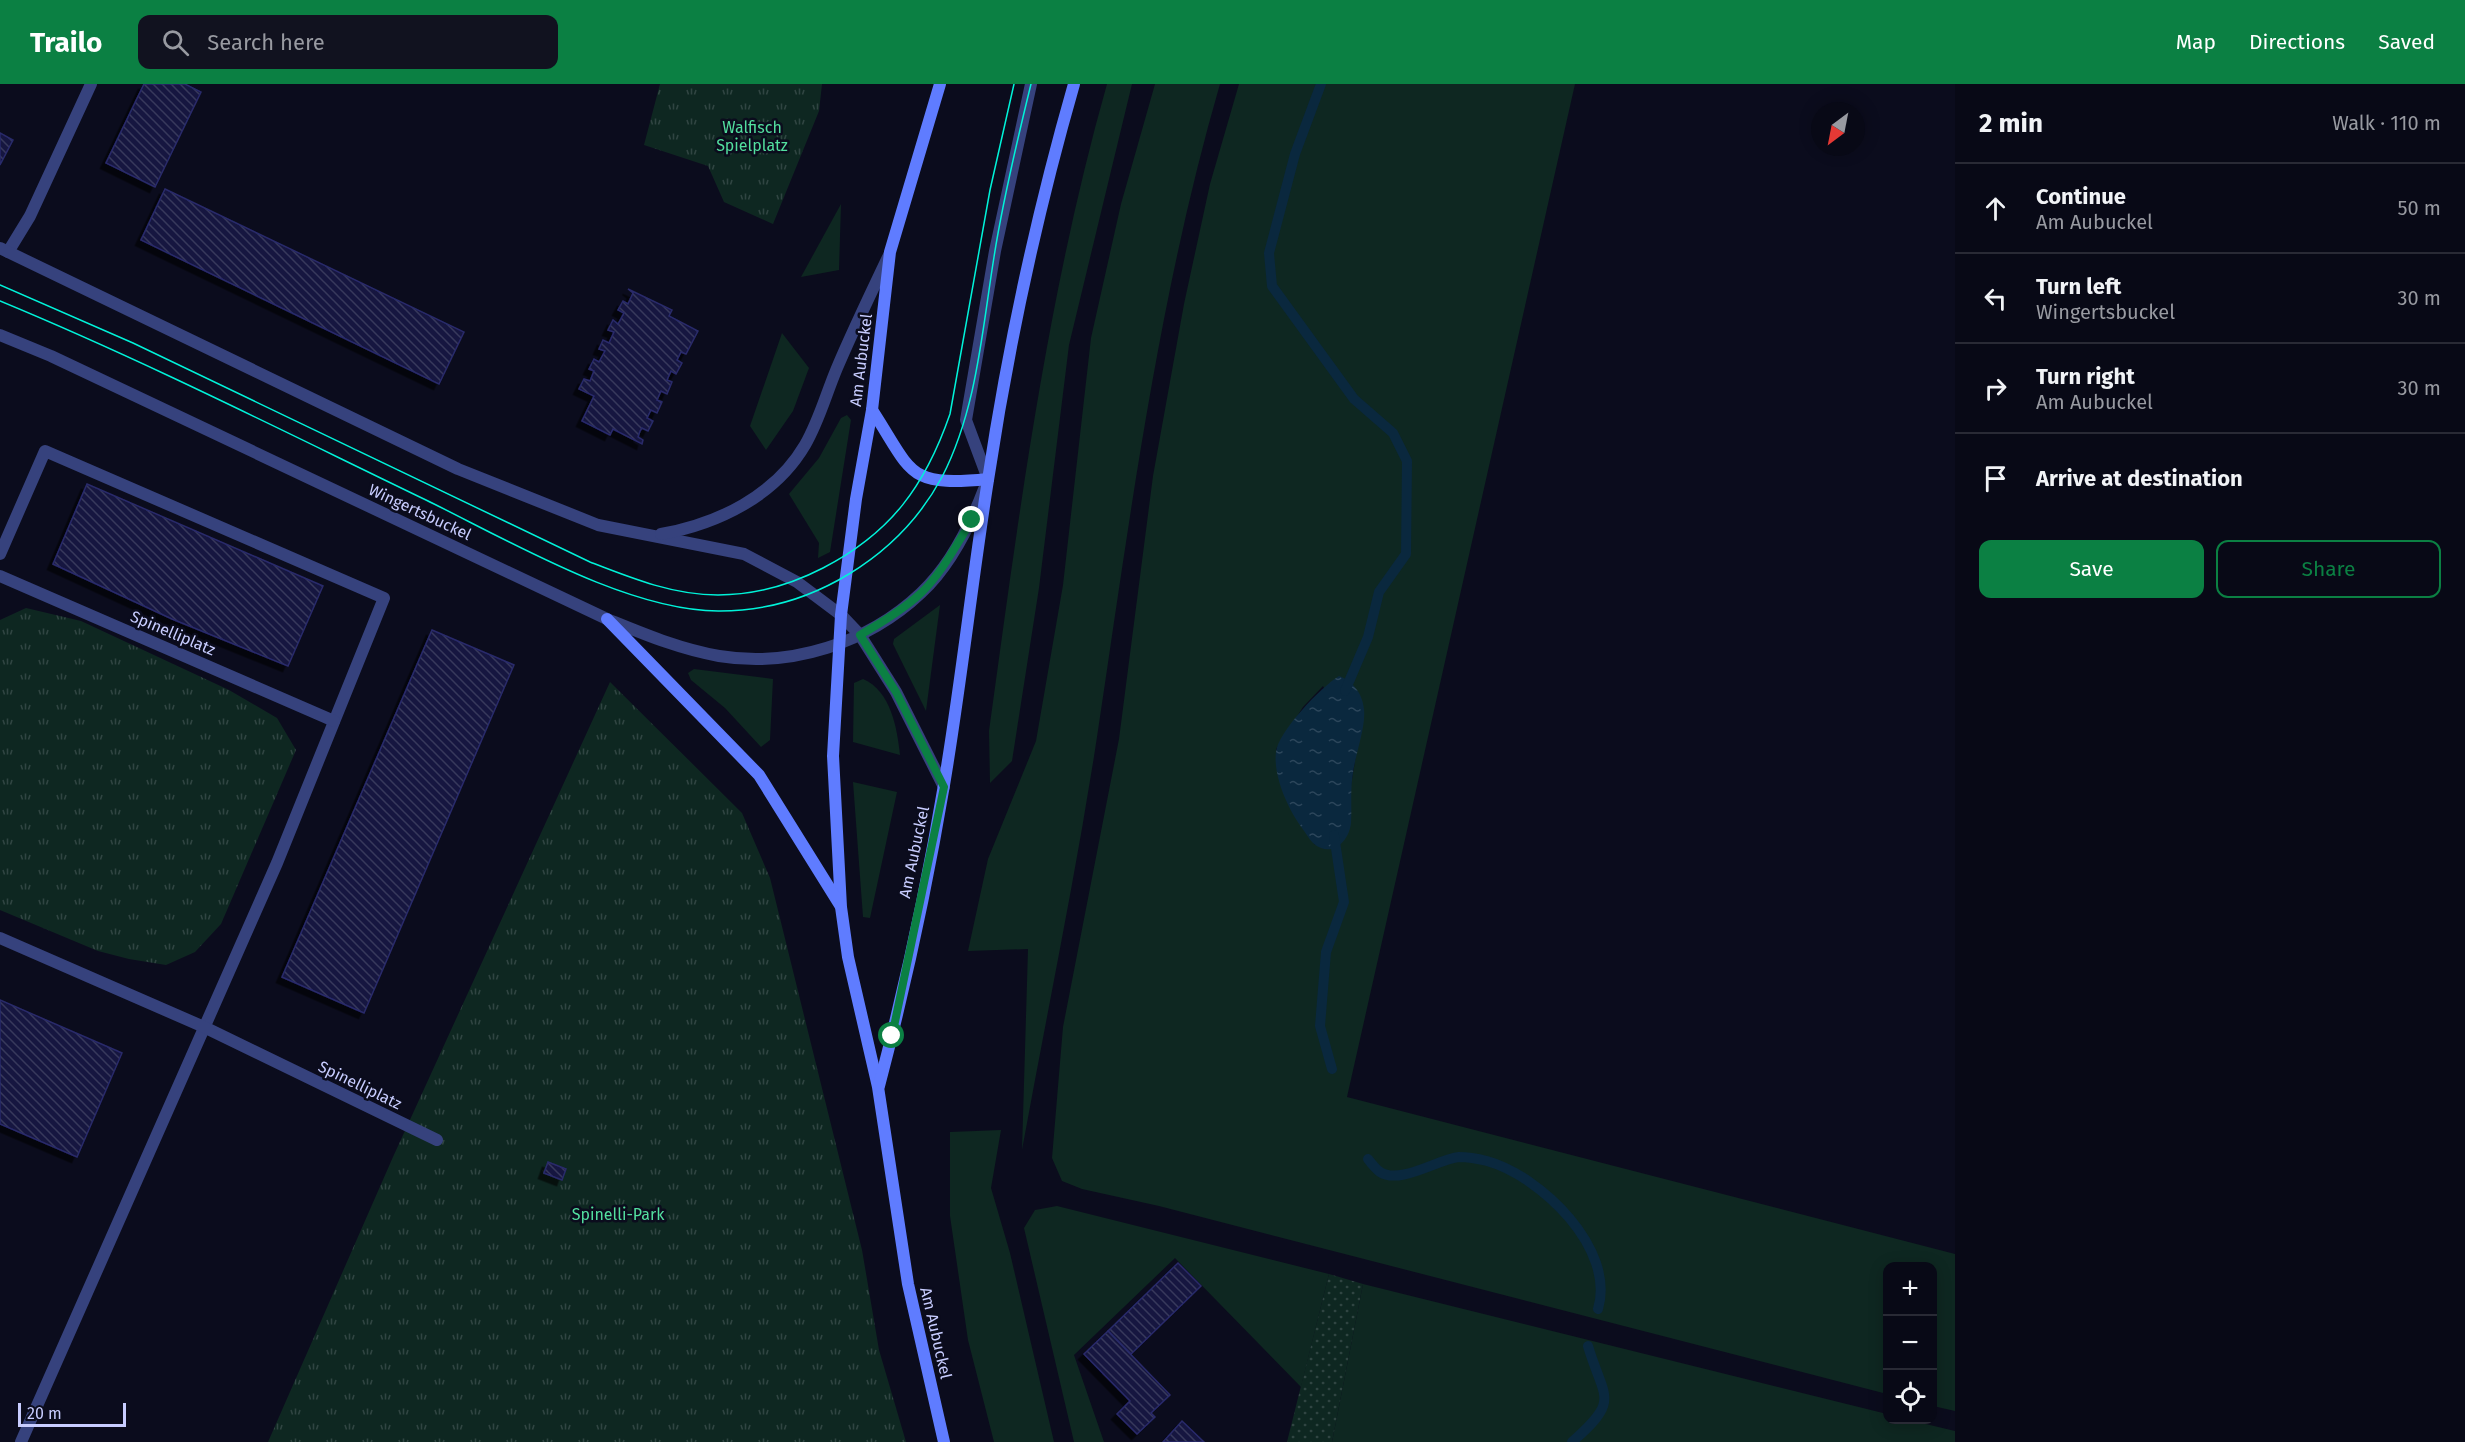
<!DOCTYPE html>
<meta charset="utf-8">
<style>
:root{--surface:#080916;--page:#11121f;--text:#f1f3f6;--muted:#989aa1;--line:#292a35;--accent:#0b8043}
body{margin:0;font-family:"Fira Sans",sans-serif;background:var(--page);color:var(--text)}
.controls{position:absolute;right:18px;bottom:18px;display:grid;overflow:hidden;border-radius:12px;box-shadow:0 3px 15px #0003}
.controls button{width:54px;height:54px;display:grid;place-items:center;padding:0;border:0;border-bottom:2px solid var(--line);background:var(--surface);color:var(--text);font:30px sans-serif}
.compass{position:absolute;left:1811px;top:18px;width:54px;height:54px;border-radius:50%;background:var(--surface);box-shadow:0 3px 15px #0003;rotate:212deg}
.scale{position:absolute;left:18px;bottom:15px;width:108px;box-sizing:border-box;padding-left:6px;border:3px solid #c8cdff;border-top:0;font-size:16px;line-height:21px;white-space:nowrap;color:#c8cdff;-webkit-text-stroke:4px #0b0c1d;paint-order:stroke}
.stop{position:absolute;width:18px;height:18px;margin:-14px;border:4px solid #0b8043;border-radius:50%;background:#fff}
.stop.end{background:#0b8043;border-color:#fff;box-shadow:0 2px 6px #0008}
.list{margin:0;padding:0;list-style:none}
h2{display:flex;justify-content:space-between;align-items:center;height:78px;margin:0;padding:0 24px;font-size:26px}
h2 small{font-size:20px;font-weight:400;color:var(--muted)}
.list li{display:grid;grid-template-columns:39px 1fr auto;gap:18px;align-items:center;box-sizing:border-box;height:90px;padding:0 24px;border-top:2px solid var(--line)}
.list b{display:block;font-size:22px;white-space:nowrap}
.list p{margin:0;font-size:20px;white-space:nowrap;color:var(--muted)}
.list em{font-size:20px;font-style:normal;color:var(--muted)}
.actions{display:flex;gap:12px;padding:18px 24px}
.actions a{flex:1;padding:14px 0;border:2px solid var(--accent);border-radius:12px;text-align:center;font-size:21px;color:var(--accent)}
.actions .main{background:var(--accent);color:#fff}
.icon{flex:none;width:33px;height:33px;fill:none;stroke:currentColor;stroke-width:2;stroke-linecap:round;stroke-linejoin:round}
.map{position:relative;flex:none;width:1955px;height:1358px;overflow:hidden}
header{display:flex;align-items:center;gap:36px;box-sizing:border-box;height:84px;padding:0 30px;background:var(--accent);color:#fff}
header strong{font-size:28px}
nav{display:flex;gap:33px;margin-inline-start:auto;font-size:21px}
.search{width:420px;height:54px;background:var(--page);display:flex;align-items:center;gap:15px;box-sizing:border-box;padding:0 21px;border-radius:12px;color:var(--muted);font-size:22px}
main{display:flex}
aside{flex:1;background:var(--surface)}
.map>svg:first-child{display:block}
.grass{fill:#0e2721;fill-rule:evenodd}
.park{fill:url(#park-tufts)}
.garden{fill:url(#garden-dots)}
.water{fill:url(#water-ripples)}
.lines{fill:none;stroke-linecap:round;stroke-linejoin:round}
.stream{stroke:#0a283e;stroke-width:10}
.building{fill:url(#building-back-hatch);stroke:#292a6b;stroke-width:1.5;filter:url(#shadow)}
.service{stroke:#36427d;stroke-width:12}
.minor{stroke:#36427d;stroke-width:12}
.tertiary{stroke:#36427d;stroke-width:12}
.secondary{stroke:#5f7cff;stroke-width:12}
.tram{stroke:#00f3d9;stroke-width:1.5}
.route{stroke:#0b8043;stroke-width:8}
.labels{text-anchor:middle;dominant-baseline:central;stroke-width:5;stroke-linejoin:round;paint-order:stroke}
.park-label{font-size:16px;fill:#53df9f;stroke:#0b0c1d}
.street-label{font-size:16px;fill:#c8cdff;stroke:#0b0c1d}
</style>
<header>
<strong>Trailo</strong>
<div class="search"><svg class="icon" aria-label="search" viewBox="0 0 24 24"><circle cx="10" cy="10" r="6"/><path d="M15 15l6 6"/></svg>Search here</div>
<nav><a>Map</a><a>Directions</a><a>Saved</a></nav>
</header>
<main>
<div class="map">
<svg width="1955" height="1358" viewBox="0 0 1955 1358">
<defs>
<pattern id="park-tufts" width="24" height="20" patternUnits="userSpaceOnUse" patternTransform="scale(1.5)"><rect width="24" height="20" fill="#0e2721"/><path d="M3 7l-1-3M5 7V3M7 7l1-3M15 17l-1-3M17 17v-4M19 17l1-3" fill="none" stroke="#304542"/></pattern>
<pattern id="garden-dots" width="8" height="8" patternUnits="userSpaceOnUse" patternTransform="scale(1.5)"><rect width="8" height="8" fill="#0e2721"/><path d="M2 2h.1M6 6h.1" fill="none" stroke="#304542" stroke-width="1.8" stroke-linecap="round"/></pattern>
<pattern id="water-ripples" width="26" height="14" patternUnits="userSpaceOnUse" patternTransform="scale(1.5)"><rect width="26" height="14" fill="#0a283e"/><path d="M2 4q2-2 4 0t4 0M15 11q2-2 4 0t4 0" fill="none" stroke="#2c465b"/></pattern>
<pattern id="building-back-hatch" width="6" height="6" patternUnits="userSpaceOnUse" patternTransform="scale(1.5)"><rect width="6" height="6" fill="#17173f"/><path d="M-1 5l2 2M0 0l6 6M5-1l2 2" fill="none" stroke="#37385c"/></pattern>
<filter id="shadow"><feDropShadow dx="-5.5" dy="5.5" stdDeviation="0" flood-color="#0009"/></filter>
</defs>
<rect width="100%" height="100%" fill="#0b0c1d"/>
<g class="grass">
<path d="M1107,0H1132L1069,261L1039,504L1012,677L990,699L989,647C1019,429 1047,212 1107,0Z"/>
<path d="M1155,0H1220C1158,214 1130,433 1097,653C1076,791 1047,928 1022,1066L1028,865L968,867L988,775L1036,657L1063,501L1091,254L1121,120Z"/>
<path d="M1239,0H1575L1347,1013L1955,1170V1327L1933,1322L1932,1182H1888L1887,1310L1159,1122L1082,1105L1062,1097L1052,1074L1063,943L1119,655L1153,392L1184,220L1210,100ZM1323,602L1356,671L1349,714L1334,765H1325L1314,760L1276,665L1303,623Z"/>
<path d="M841,120L839,186L801,193Z"/>
<path d="M782,249L809,284L793,327L766,366L750,342Z"/>
<path d="M847,331L851,336L830,468L818,474L819,459L789,410L819,374L841,334Z"/>
<path d="M940,521L926,627L893,560L894,555Z"/>
<path d="M694,585L773,595L770,656L761,663L725,624L691,596L688,589Z"/>
<path d="M863,595C891,607 897,644 900,671L853,658L854,599Z"/>
<path d="M853,698L897,708L870,834L863,833Z"/>
<path d="M1001,1046L991,1104L1010,1169L1054,1358H994L968,1256L950,1132V1048Z"/>
<path d="M1057,1122L1329,1190L1301,1303L1175,1174L1074,1271L1104,1358H1074L1024,1144L1035,1126Z"/>
<path d="M1363,1200L1887,1330L1888,1336H1909L1955,1347V1358H1332Z"/>
</g>
<g class="park">
<path d="M660,0H822L819,27L773,140L724,118L708,82L644,61Z"/>
<path d="M26,524L81,537L229,606L277,634L296,666L221,840L195,868L166,881L129,875L98,867L0,826V536Z"/>
<path d="M610,598L742,729L770,794L862,1166L879,1266L906,1358H268L393,1073Z"/>
</g>
<path class="garden" d="M1329,1190L1363,1200L1332,1358H1287Z"/>
<path class="water" d="M1339,592C1353,597 1363,610 1364,626C1366,642 1355,672 1353,689C1350,706 1352,722 1351,739C1349,758 1331,775 1313,759C1309,755 1306,749 1302,744C1288,725 1273,692 1276,668C1278,648 1321,603 1339,592Z"/>
<g class="lines">
<g class="stream">
<path d="M1321,0L1295,70L1269,169L1272,202L1354,315L1393,349L1407,377L1406,470L1379,508L1368,553L1345,607"/>
<path d="M1332,985L1320,942L1326,868L1344,818L1334,751"/>
<path d="M1368,1075C1371,1079 1376,1085 1380,1088C1400,1101 1438,1075 1459,1073C1467,1073 1479,1075 1487,1077C1541,1092 1616,1165 1598,1225"/>
<path d="M1572,1358C1621,1315 1604,1316 1588,1262"/>
</g>
</g>
<g class="building">
<path d="M144,0H185L201,8L155,103L106,79Z"/>
<path d="M0,49L13,56L0,81Z"/>
<path d="M165,105L464,248L439,300L141,156Z"/>
<path d="M628,205L672,226L669,232L698,247L686,270L681,268L677,276L682,279L676,290L671,287L667,296L672,298L667,310L661,307L657,316L662,318L657,329L651,326L647,334L653,337L648,347L642,344L640,347L638,353L643,356L642,360L613,345L610,351L582,337L594,312L579,305L584,295L590,297L594,287L589,285L594,275L599,278L605,267L599,265L603,256L609,259L614,248L608,246L613,236L618,240L624,229L618,226L623,217L628,220L633,209Z"/>
<path d="M87,400L323,502L288,582L172,535L53,480Z"/>
<path d="M432,546L514,581L364,929L282,893Z"/>
<path d="M0,916L122,969L77,1073L0,1040Z"/>
<path d="M548,1078L566,1085L562,1096L544,1089Z"/>
<path d="M1178,1179L1201,1202L1131,1270L1108,1247Z"/>
<path d="M1108,1247L1170,1311L1151,1329L1155,1333L1137,1350L1117,1330L1130,1317L1084,1270Z"/>
<path d="M1182,1337L1204,1358H1163Z"/>
</g>
<g class="lines">
<g class="service">
<path d="M988,395L966,336L995,167L1031,0"/>
<path d="M0,470L45,367L384,514L277,779L21,1358"/>
<path d="M0,492L334,637"/>
<path d="M0,854L204,943L437,1056"/>
</g>
<path class="minor" d="M8,168L30,132L91,0"/>
<g class="tertiary">
<path d="M0,164L458,385L598,441L744,470L797,498L841,531L860,551L896,608L944,703"/>
<path d="M0,251L51,272L607,535C644,550 679,565 719,572C791,584 868,559 921,509C950,482 970,442 984,405"/>
<path d="M661,450C718,440 775,412 805,361C819,337 826,310 837,284C853,246 871,209 889,171"/>
</g>
<g class="secondary">
<path d="M940,0L890,168L872,326L856,415L841,531L833,672L841,823L848,873L878,1003L908,1200L944,1358"/>
<path d="M872,326C913,389 906,403 988,395"/>
<path d="M607,535L759,691L840,821"/>
<path d="M879,1002C905,903 927,802 944,701C961,600 972,497 988,396C1008,263 1037,129 1074,0"/>
</g>
<g class="tram">
<path d="M0,201L133,259L590,478C631,494 673,511 718,511C755,511 790,501 823,484C891,449 925,402 950,330L990,106L1014,0"/>
<path d="M0,217C145,277 285,348 426,416C508,456 629,528 720,527C811,527 899,473 942,393C977,325 982,247 994,173C1003,115 1017,57 1031,0"/>
</g>
</g>
<g class="lines">
<path class="route" d="M892,952L944,703L896,608L860,551C881,539 903,526 921,509C942,489 956,461 972,436"/>
</g>
<g class="labels">
<g class="park-label">
<text x="752" y="43">Walfisch<tspan x="752" dy="18">Spielplatz</tspan></text>
<text x="618" y="1130">Spinelli-Park</text>
</g>
<g class="street-label">
<text transform="translate(861 276) rotate(-83)">Am Aubuckel</text>
<text transform="translate(420 428) rotate(25)">Wingertsbuckel</text>
<text transform="translate(173 549) rotate(23)">Spinelliplatz</text>
<text transform="translate(914 768) rotate(-78)">Am Aubuckel</text>
<text transform="translate(360 1001) rotate(26)">Spinelliplatz</text>
<text transform="translate(936 1249) rotate(77)">Am Aubuckel</text>
</g>
</g>
</svg>
<div class="controls">
<button>+</button>
<button>−</button>
<button><svg class="icon" aria-label="locate" viewBox="0 0 24 24"><circle cx="12" cy="12" r="6"/><path d="M12 2v4M12 18v4M2 12h4M18 12h4"/></svg></button>
</div>
<svg class="compass" viewBox="-18 -18 36 36"><path d="M0-13l5 13h-10z" fill="#e53935"/><path d="M0 13l5-13h-10z" fill="#989aa1"/></svg>
<div class="scale">20 m</div>
<div class="stop" style="left:892px;top:952px"></div>
<div class="stop end" style="left:972px;top:436px"></div>
</div>
<aside>
<h2>2 min<small>Walk · 110 m</small></h2>
<ul class="list">
<li><svg class="icon" aria-label="ahead" viewBox="0 0 24 24"><path d="M12 20V5M6 11l6-6 6 6"/></svg><div><b>Continue</b><p>Am Aubuckel</p></div><em>50 m</em></li>
<li><svg class="icon" aria-label="left" viewBox="0 0 24 24"><path d="M17 20v-9H6M10 6l-5 5 5 5"/></svg><div><b>Turn left</b><p>Wingertsbuckel</p></div><em>30 m</em></li>
<li><svg class="icon" aria-label="right" viewBox="0 0 24 24"><path d="M7 20v-9h11M14 6l5 5-5 5"/></svg><div><b>Turn right</b><p>Am Aubuckel</p></div><em>30 m</em></li>
<li><svg class="icon" aria-label="arrive" viewBox="0 0 24 24"><path d="M6 21V4h12l-3 4 3 4H6"/></svg><div><b>Arrive at destination</b></div></li>
</ul>
<div class="actions"><a class="main">Save</a><a>Share</a></div>
</aside>
</main>
